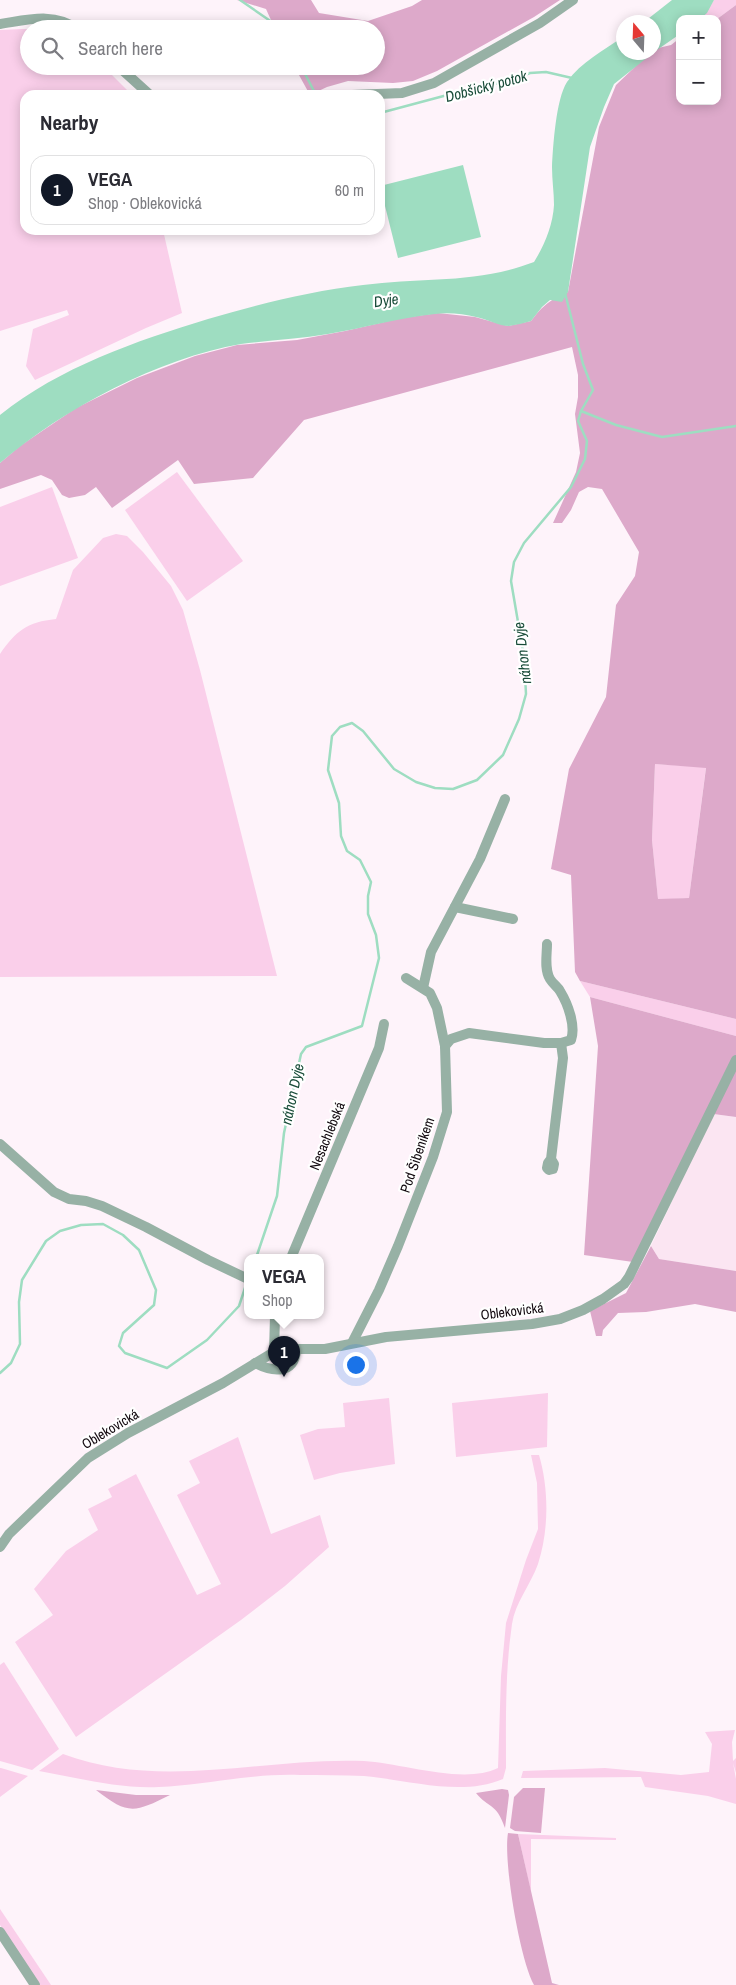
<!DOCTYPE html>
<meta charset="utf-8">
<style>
:root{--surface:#fff;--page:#f7f7f7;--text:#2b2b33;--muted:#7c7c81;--line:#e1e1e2;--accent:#111827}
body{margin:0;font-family:"Archivo Narrow",sans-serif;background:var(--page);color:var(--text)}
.controls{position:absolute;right:15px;top:15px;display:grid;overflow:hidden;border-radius:10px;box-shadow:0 2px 12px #0003}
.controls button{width:45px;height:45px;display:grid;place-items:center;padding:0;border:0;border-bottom:1px solid var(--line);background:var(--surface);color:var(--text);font:25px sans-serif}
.compass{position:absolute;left:616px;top:15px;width:45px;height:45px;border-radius:50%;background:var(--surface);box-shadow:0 2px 12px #0003;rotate:341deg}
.you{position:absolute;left:355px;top:1364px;width:18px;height:18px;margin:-12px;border:4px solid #fff;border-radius:50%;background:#1a73e8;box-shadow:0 0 0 8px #1a73e833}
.badge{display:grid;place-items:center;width:32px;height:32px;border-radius:50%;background:var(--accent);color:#fff;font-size:16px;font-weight:700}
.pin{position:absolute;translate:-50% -41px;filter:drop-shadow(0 1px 2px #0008)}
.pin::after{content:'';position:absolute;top:26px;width:18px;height:15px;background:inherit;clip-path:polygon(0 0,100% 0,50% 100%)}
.popup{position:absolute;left:244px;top:1254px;width:80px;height:65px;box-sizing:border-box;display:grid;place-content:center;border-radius:10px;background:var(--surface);filter:drop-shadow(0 1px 4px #0005);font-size:16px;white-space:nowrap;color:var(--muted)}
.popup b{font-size:19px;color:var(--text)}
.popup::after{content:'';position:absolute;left:50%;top:100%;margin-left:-10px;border:10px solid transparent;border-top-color:var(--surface)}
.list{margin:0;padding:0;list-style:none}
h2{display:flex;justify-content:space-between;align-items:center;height:65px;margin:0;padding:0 20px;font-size:21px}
h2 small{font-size:16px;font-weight:400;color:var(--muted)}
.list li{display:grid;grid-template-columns:32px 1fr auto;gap:15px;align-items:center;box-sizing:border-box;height:70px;margin:0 10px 10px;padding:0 10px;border:1px solid var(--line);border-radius:15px}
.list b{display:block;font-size:19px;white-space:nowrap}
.list p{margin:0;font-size:16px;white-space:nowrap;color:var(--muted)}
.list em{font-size:16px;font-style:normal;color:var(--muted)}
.icon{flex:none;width:28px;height:28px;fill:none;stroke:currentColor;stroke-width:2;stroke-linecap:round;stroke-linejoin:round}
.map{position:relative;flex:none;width:736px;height:1985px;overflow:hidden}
.search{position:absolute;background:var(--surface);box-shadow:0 2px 12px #0003;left:20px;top:20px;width:365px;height:55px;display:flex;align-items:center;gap:12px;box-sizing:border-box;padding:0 18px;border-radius:28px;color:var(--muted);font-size:19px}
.panel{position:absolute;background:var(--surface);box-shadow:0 2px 12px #0003;left:20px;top:90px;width:365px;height:145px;border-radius:15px}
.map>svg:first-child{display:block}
.built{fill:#fbe5f2}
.green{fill:#facfea}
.forest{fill:#dda9ca;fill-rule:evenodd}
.water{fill:#9eddc1}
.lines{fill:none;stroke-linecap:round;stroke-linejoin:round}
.stream{stroke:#9eddc1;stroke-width:2.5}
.minor{stroke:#97b1a5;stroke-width:10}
.labels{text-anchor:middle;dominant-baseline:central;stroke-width:4.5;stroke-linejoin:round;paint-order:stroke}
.street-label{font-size:14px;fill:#12090f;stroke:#fff}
.water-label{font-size:15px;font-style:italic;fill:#194c39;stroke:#fff}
</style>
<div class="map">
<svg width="736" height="1985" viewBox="0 0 736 1985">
<rect width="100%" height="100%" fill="#fef3fa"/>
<path class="built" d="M713,1114L736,1117V1271L659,1259L651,1246Z"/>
<g class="green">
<path d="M714,0H736V5L717,19H702Z"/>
<path d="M22,29H29V66H103L129,92L130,95H25V230H163L182,313L146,328L35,380L26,366L33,329L69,315L67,310L0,331V30Z"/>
<path d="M177,472L243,561L187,601L125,510Z"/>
<path d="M52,487L78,558L0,586V507Z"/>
<path d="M116,534L127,536L143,552L171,586L183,610L200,670L277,976L0,977V654C16,631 27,622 56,619L73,570L103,538Z"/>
<path d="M655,764L706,767L689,898L658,900L652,840Z"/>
<path d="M580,981L736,1019V1036L590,997Z"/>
<path d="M548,1393L547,1447L456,1457L452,1403Z"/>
<path d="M389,1398L395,1464L340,1473L314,1480L300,1435L318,1429L345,1427L343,1403Z"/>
<path d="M238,1437L271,1534L320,1515L329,1547L285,1586L241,1620L76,1737L15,1642L53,1615L34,1589L66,1551L98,1530L88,1509L112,1497L108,1489L136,1474L197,1595L221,1584L177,1495L200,1483L189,1461Z"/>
<path d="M531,1455H539C549,1489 549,1530 538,1564C531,1584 515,1603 512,1624C505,1672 506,1720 506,1768L503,1779C461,1797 409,1780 364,1776C343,1775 321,1775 300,1775C253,1773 206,1785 159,1787C119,1789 79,1778 39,1771L63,1754C161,1791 263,1757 364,1761C402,1763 464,1785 498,1768L501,1676L506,1623L526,1560L538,1529L537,1483Z"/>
<path d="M4,1662L59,1749L32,1770L0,1761V1665Z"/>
<path d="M735,1730L732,1742L733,1761L736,1758V1773L733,1763L736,1779V1804L708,1796L645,1787L641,1777L521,1778L523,1771L605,1768L681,1775L709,1772L712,1744L705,1732Z"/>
<path d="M0,1768H1L28,1776L0,1797Z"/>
<path d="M518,1834L616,1838V1840L531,1839V1892Z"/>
<path d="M0,1909L51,1985H40L0,1925Z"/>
</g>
<g class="forest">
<path d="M237,0H311L319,13L368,21L412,6L422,0H560L534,17L437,71L413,81L393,83L348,81L327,87L310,95L294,66H376V29H275L266,9Z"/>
<path d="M736,5V1019L580,981L575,972L571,875L551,869L569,769L606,697L616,605L635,576L639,552L602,489L588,487L579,492L571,510L562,523H553L576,472L580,453L575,414L578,397V375L572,347L304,420L253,478L194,484L178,460L112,508L96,487L85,495L69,498L62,495L52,480L41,475L0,489V463L20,446L76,408L137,378L195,356L237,345L297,340L345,331L402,318L438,313L475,317L508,326L531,321C543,305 550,300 568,292L599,127L616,85L640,62L647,53L654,52V49L671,45L680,38V101H717V19ZM655,764L706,768L689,898L658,899L652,840Z"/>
<path d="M590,997L736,1036V1117L706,1113L633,1262L584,1255L598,1046Z"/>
<path d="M651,1246L659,1259L736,1271V1312L695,1304L646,1312L618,1313L603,1330L602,1336H596L590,1311L626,1293Z"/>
<path d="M523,1788H545L541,1833L515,1831L510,1828L514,1797Z"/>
<path d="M502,1789L508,1790L509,1795L505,1828C496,1802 489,1809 476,1793Z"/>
<path d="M96,1790L136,1795H170C134,1813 128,1815 96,1790Z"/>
<path d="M508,1833L518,1834L552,1983L559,1985H534C520,1960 503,1861 508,1833Z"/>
</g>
<g class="water">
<path d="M672,0H714L707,13L700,19H680V34L654,52V22H644Z"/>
<path d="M623,37L624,52L653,53L614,84L604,107L590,147L568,292L562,302L550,300L542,307L531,321C524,323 516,325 509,326C499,326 487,319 476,317C464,314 448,312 435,314C398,318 364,328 328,334C299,339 270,340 241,344C159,358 63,409 0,463V415C60,367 136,341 208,319C259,304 311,291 363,285C423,277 476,284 534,262C544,246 553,225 554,205C554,193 552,180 552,167C553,146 556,99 567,82C581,62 604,50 623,37Z"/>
<path d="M463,165L481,237L398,258L380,186Z"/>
</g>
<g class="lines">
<g class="stream">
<path d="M240,0L282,29"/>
<path d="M301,66L316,95"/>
<path d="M380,113L481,86L507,82L530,73L546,72L572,78"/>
<path d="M581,411L616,425L662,437L736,426"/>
<path d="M256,1258L277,1196L284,1133L301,1054L306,1047L362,1026L379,958L376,935L368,914V896L371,882L360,860L347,851L341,836L339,803L328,770L332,736L340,727L352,723L363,731L394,769L416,782L435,788L453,789L477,780L503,755L519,719L526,694L524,657L511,581L514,562L524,543L571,487L585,459L587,441L578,421L581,411L593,390L583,364L565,293"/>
<path d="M0,1373L11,1363L20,1344L19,1302L22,1280L46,1241L60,1231L81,1225L103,1224L123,1235L139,1250L156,1290L154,1305L123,1333L119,1346L125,1353L167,1368L207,1340L239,1306L247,1282"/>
</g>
<g class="minor">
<path d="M0,24C27,20 54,12 77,29"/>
<path d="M118,66L150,95"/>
<path d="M352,95L402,93L434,83L540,23L573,0"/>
<path d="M455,907L513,919"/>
<path d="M547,944C547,955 544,969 550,979C553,984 558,987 560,991C568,1004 576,1026 571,1040L561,1043"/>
<path d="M423,988L431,952L480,859L505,799"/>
<path d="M445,1046L451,1039L469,1033L544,1043H561L563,1058L551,1159L548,1163L547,1168L549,1170L553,1169L554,1164L551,1159"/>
<path d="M0,1144L54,1192L69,1199L86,1201L102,1206L146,1227L208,1260L248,1279"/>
<path d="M291,1258L379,1048L384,1024"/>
<path d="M352,1343L379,1290L398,1246L433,1157L447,1112L445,1046L437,1008L430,993L406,978"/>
<path d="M274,1352L275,1316"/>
<path d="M255,1363C272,1372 294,1375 296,1350"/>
<path d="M0,1547L9,1534L88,1458L128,1433L223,1383L274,1352L283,1349H325L386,1337L532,1324L560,1319L583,1310L603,1299L624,1284L629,1277L736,1060"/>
<path d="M0,1932L35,1985"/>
</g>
</g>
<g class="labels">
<g class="street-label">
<text transform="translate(327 1136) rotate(-68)">Nesachlebská</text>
<text transform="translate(417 1155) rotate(-71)">Pod Šibeníkem</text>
<text transform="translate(512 1311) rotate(-7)">Oblekovická</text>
<text transform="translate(110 1429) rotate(-31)">Oblekovická</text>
</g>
<g class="water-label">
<text transform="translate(486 86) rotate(-15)">Dobšický potok</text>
<text transform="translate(386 300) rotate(-8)">Dyje</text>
<text transform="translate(522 653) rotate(-97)">náhon Dyje</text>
<text transform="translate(292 1094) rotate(-78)">náhon Dyje</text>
</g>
</g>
</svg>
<div class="controls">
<button>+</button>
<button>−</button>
</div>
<svg class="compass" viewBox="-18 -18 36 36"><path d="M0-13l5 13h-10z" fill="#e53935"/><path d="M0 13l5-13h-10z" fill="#7c7c81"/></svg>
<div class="you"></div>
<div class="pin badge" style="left:284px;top:1377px">1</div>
<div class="popup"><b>VEGA</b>Shop</div>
<div class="search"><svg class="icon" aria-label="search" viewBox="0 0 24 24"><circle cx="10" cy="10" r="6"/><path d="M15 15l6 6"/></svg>Search here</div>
<section class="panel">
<h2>Nearby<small></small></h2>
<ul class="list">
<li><span class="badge">1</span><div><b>VEGA</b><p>Shop · Oblekovická</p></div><em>60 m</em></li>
</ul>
</section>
</div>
